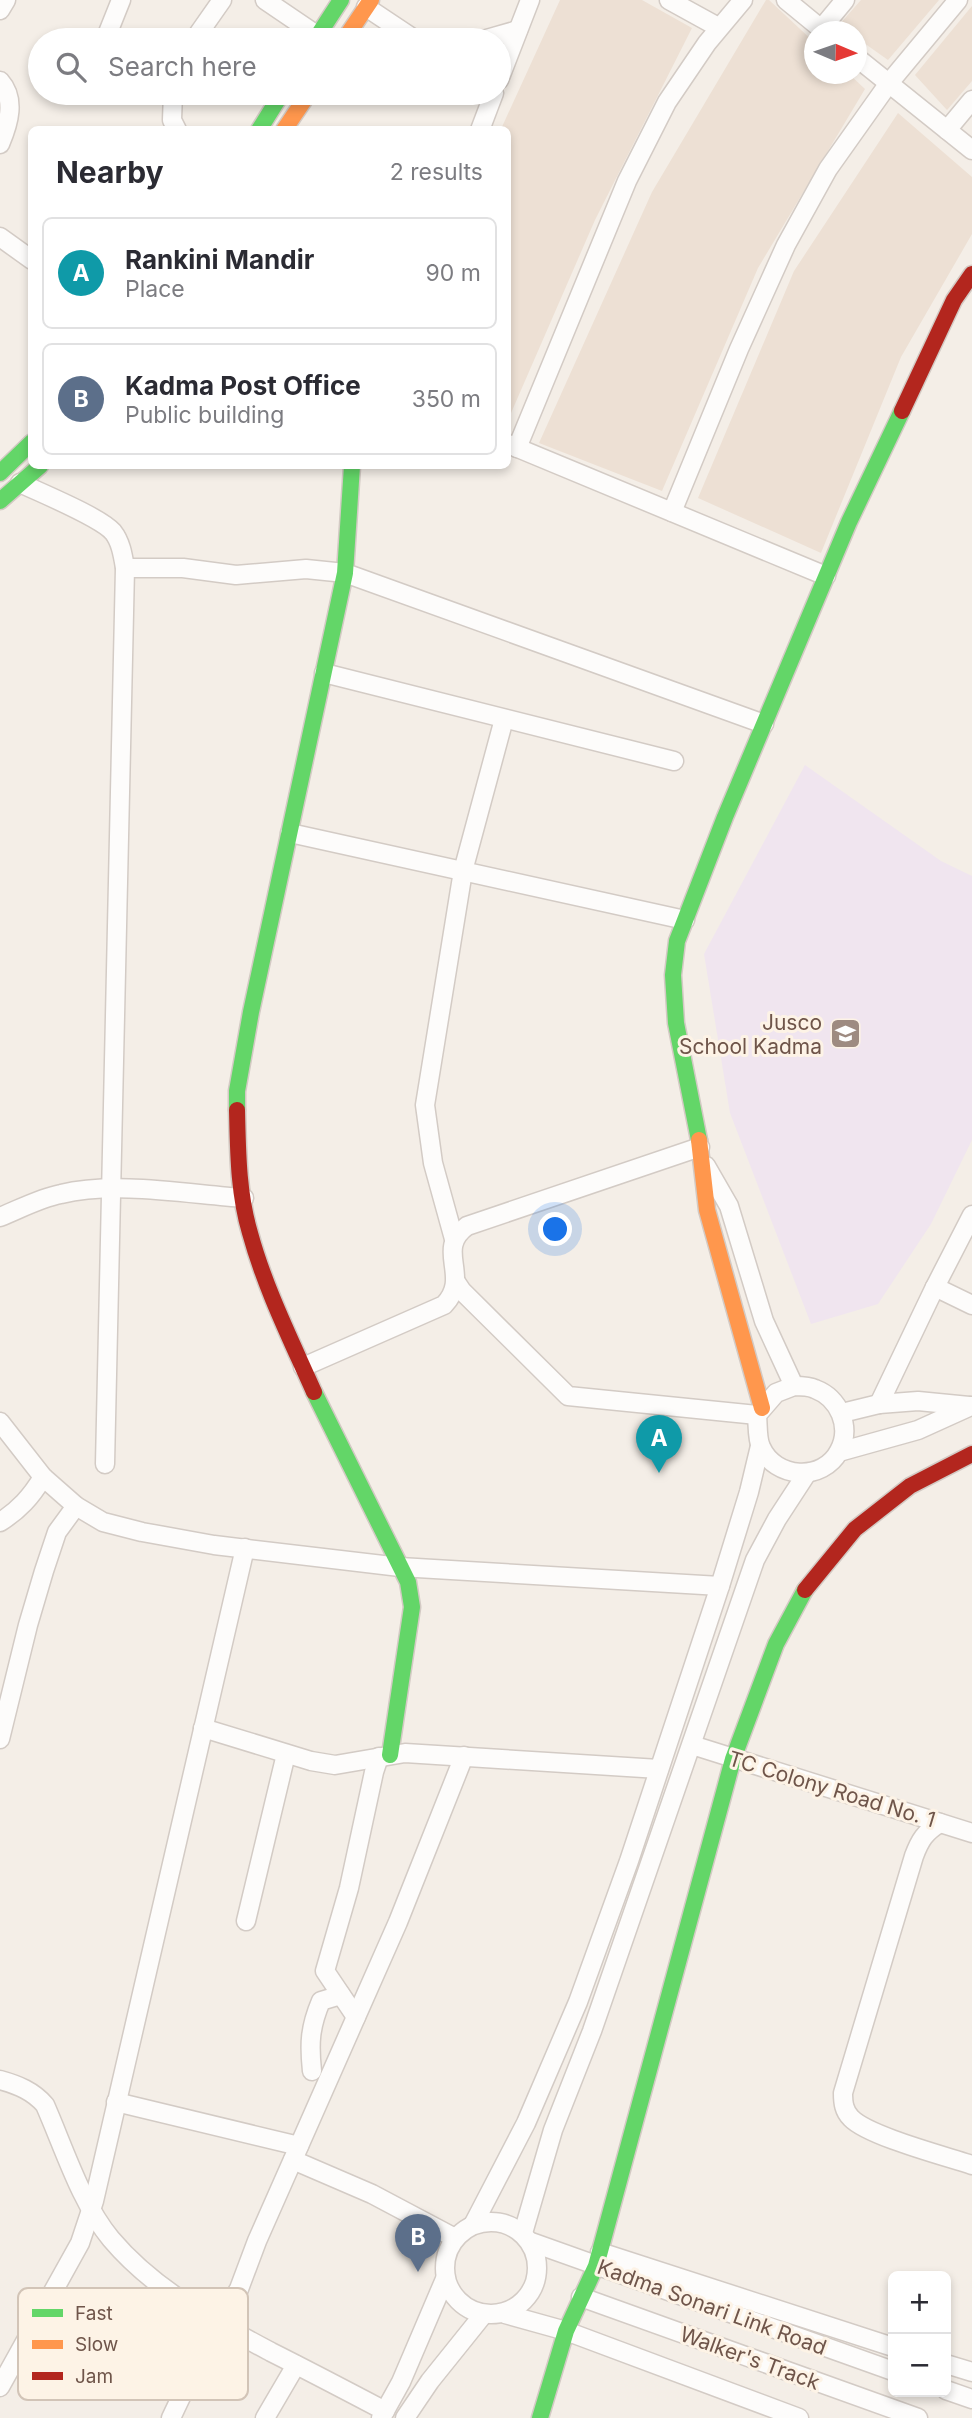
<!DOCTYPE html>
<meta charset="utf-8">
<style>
:root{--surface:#fff;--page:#f2f2f3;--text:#2b2b33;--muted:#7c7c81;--line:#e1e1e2;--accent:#9e8b81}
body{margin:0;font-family:Inter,sans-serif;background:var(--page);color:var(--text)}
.controls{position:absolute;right:21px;bottom:21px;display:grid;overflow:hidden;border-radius:10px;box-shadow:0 4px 10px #0003}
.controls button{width:63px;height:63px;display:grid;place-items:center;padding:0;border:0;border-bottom:2px solid var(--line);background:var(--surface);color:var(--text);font:35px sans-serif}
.compass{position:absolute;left:804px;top:21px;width:63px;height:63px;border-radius:50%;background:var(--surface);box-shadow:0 4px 10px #0003;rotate:92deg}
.you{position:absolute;left:556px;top:1230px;width:24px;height:24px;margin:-18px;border:5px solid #fff;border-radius:50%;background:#1a73e8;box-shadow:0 0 0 10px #1a73e833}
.badge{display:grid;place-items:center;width:46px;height:46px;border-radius:50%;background:var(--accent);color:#fff;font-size:23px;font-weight:700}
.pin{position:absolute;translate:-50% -58px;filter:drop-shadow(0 2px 4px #0008)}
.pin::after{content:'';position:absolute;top:37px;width:24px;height:21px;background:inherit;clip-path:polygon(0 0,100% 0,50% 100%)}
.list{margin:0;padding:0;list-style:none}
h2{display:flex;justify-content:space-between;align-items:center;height:91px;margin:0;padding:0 28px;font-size:30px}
h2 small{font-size:23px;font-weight:400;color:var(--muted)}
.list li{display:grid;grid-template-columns:46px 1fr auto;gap:21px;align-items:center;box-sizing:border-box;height:112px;margin:0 14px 14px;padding:0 14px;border:2px solid var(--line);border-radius:10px}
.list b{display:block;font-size:26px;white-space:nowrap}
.list p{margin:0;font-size:23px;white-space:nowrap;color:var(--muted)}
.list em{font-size:23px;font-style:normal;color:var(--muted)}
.icon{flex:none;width:38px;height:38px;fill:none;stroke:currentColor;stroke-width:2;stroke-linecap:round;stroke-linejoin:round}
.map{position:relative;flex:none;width:972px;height:2418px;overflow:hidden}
.search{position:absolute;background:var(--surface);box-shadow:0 4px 10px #0003;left:28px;top:28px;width:483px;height:77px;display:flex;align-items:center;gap:18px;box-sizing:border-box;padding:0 24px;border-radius:38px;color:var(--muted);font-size:26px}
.panel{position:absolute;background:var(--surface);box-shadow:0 4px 10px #0003;left:28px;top:126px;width:483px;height:343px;border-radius:10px}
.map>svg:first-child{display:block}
.residential{fill:#ede0d4}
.education{fill:#f0e5ef}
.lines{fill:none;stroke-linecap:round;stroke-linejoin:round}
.street-casing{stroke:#d3cbc5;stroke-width:21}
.fast-casing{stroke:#d3cac4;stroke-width:19}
.slow-casing{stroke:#d3cac4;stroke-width:19}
.jam-casing{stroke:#d3cac4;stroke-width:19}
.street{stroke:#fdfcfb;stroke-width:18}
.fast{stroke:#63d668;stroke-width:16}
.slow{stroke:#ff974d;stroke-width:16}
.jam{stroke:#b3261e;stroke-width:16}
.labels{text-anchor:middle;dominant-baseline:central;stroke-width:6;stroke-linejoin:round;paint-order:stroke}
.poi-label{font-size:21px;fill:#6f554a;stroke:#fdf3e6;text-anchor:end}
.street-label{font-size:21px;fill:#6f554a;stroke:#fdf3e6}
.key{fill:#fdf3e6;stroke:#d2c4b7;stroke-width:2}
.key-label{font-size:19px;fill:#6f554a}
</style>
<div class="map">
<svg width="972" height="2418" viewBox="0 0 972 2418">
<rect width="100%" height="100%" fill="#f4eee7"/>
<g class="residential">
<path d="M560,0H642L692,28L595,220L508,420V130L501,129Z"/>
<path d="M766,0H769L814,42V74H849L865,89L758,268L662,491L539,443L652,192Z"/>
<path d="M861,0H939L888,60L857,38L856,32L848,31L839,25Z"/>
<path d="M972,6V81L947,110L915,75Z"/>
<path d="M898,113L972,177V234L901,357L821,553L698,498L794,271Z"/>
</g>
<path class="education" d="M805,765L941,861L972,876V1140L931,1224L878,1304L811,1324L730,1113L704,954Z"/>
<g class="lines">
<defs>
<g id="street">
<path d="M265,0L318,36"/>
<path d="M669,0L718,27"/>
<path d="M786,0L825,32"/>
<path d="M366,7L414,39L430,40"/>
<path d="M0,10L6,0"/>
<path d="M821,29L845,0"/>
<path d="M105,40L121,0"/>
<path d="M194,40L222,0"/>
<path d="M483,40L518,30"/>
<path d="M856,57L972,150"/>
<path d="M499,80L530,0"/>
<path d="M0,81C16,99 9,123 0,144"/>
<path d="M173,93L172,120L177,130"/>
<path d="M480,130L494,93"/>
<path d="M947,130L972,100"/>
<path d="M0,237L32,260"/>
<path d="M508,444L826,576"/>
<path d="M517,448L627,181L667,102L707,43L743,0"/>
<path d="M20,483C41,493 100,517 113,532C121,542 123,556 125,568L105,1464"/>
<path d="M672,512L739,349L786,245L828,169L889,83L958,0"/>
<path d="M125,568H183L236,575L306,569L345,573L764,724"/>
<path d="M324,673L674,761"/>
<path d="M290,833L685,920"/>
<path d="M706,1166L729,1206L764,1321L794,1386"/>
<path d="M0,1217C20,1209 40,1198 61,1194C116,1181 187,1194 244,1198"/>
<path d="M454,1239L433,1163L425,1105L463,871L504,719"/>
<path d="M456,1282L462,1291L568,1396L757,1415"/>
<path d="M935,1287L972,1305"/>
<path d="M303,1367L444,1305C472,1276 434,1250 467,1226L700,1147"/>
<path d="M794,1386C801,1386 809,1386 815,1389C839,1398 852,1427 839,1451C823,1482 775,1479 761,1447C757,1439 758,1425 757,1415L776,1393Z"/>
<path d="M879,1404L935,1287L972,1215"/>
<path d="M842,1413L879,1404L918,1401L969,1406"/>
<path d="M0,1422L43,1477L76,1506L103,1522L142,1532L214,1545L400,1567L720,1586"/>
<path d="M839,1452L918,1430L971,1406"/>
<path d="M0,1522C19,1510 31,1497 43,1477"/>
<path d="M203,1728L311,1761L335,1765L405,1753L659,1769"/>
<path d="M0,1739L28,1625L44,1571L57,1532L76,1506"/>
<path d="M692,1745L972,1833"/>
<path d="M940,1823C925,1832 920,1840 914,1856L843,2093C843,2103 844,2111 851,2118C868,2136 945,2156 972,2165"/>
<path d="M246,1921L286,1754"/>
<path d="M356,2017L325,1971L349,1888L374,1772L379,1757"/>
<path d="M312,2071C309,2043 310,2027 321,2001L341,1995"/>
<path d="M0,2080C18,2085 33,2091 45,2105C64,2148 81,2203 111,2239C154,2290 213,2321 271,2352C309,2371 347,2391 385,2411"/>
<path d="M116,2102L299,2146"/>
<path d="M293,2160L372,2194L455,2238"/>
<circle cx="491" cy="2268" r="46"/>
<path d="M473,2225L526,2123L578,2002L629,1861L720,1586L749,1492L760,1446"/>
<path d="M523,2233L553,2130L592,2031L755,1560L777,1519L807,1473"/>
<path d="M531,2242L893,2371"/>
<path d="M600,2252L893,2347"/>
<path d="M581,2297L918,2418"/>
<path d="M505,2314L566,2331L799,2418"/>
<path d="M946,2364L972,2372"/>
<path d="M0,2387L80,2243L94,2201L245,1548"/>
<path d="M946,2390L972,2399"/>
<path d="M171,2418L208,2340L239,2289L257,2241L398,1922L464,1756"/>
<path d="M265,2418L296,2365"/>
<path d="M381,2418L401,2382L445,2279"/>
<path d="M405,2418L430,2381L483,2315"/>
</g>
<g id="fast">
<path d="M315,40L341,0"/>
<path d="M259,130L282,93"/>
<path d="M0,473L32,442"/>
<path d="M0,501L40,466"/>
<path d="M237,1110V1091L251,1012L345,573L352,466"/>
<path d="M699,1140L676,1023L673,975L677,941L725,817L849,522L902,411"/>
<path d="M314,1392L408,1582L412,1607L390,1755"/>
<path d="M540,2418L566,2331L596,2266L733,1759L776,1644L805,1590"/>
</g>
<g id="slow">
<path d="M344,40L371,0"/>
<path d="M284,130L309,93"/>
<path d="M699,1140L707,1210L762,1408"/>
</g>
<g id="jam">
<path d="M902,411L954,300L972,274"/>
<path d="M237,1110C238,1150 238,1193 250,1233C265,1288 291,1340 314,1392"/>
<path d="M805,1590L855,1529L910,1486L972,1454"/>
</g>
</defs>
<use href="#street" class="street-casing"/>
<use href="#fast" class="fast-casing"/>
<use href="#slow" class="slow-casing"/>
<use href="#jam" class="jam-casing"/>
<use href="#street" class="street"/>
<use href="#fast" class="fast"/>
<use href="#slow" class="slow"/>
<use href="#jam" class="jam"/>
</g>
<defs>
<symbol id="school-square" viewBox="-11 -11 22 22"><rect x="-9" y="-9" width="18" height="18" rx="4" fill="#9e8b81" stroke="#fdf3e6"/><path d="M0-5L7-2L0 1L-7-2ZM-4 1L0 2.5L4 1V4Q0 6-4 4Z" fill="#fff"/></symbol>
</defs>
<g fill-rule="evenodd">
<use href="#school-square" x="828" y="1016" width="35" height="35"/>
</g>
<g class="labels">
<g class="poi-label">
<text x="822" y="1022">Jusco<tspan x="822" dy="24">School Kadma</tspan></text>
</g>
<g class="street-label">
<text transform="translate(832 1789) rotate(17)">TC Colony Road No. 1</text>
<text transform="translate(712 2307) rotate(20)">Kadma Sonari Link Road</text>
<text transform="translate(750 2358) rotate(20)">Walker's Track</text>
</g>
</g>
<rect x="18" y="2288" width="230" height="112" rx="10" class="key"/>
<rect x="32" y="2309" width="31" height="8" fill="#63d668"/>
<rect x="32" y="2340" width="31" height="9" fill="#ff974d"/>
<rect x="32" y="2372" width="31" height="8" fill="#b3261e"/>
<g class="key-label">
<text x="75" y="2320">Fast</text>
<text x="75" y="2351">Slow</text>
<text x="75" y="2383">Jam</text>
</g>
</svg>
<div class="controls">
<button>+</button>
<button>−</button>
</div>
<svg class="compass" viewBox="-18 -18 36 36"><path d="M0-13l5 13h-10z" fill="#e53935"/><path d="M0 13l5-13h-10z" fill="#7c7c81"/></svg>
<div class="you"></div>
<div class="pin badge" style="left:659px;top:1473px;background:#0f9aa8">A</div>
<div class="pin badge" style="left:418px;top:2272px;background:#5c6f8a">B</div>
<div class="search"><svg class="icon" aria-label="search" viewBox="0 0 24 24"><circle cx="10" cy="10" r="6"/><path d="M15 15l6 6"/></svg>Search here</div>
<section class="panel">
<h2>Nearby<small>2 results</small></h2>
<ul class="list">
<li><span class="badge" style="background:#0f9aa8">A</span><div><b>Rankini Mandir</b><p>Place</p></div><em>90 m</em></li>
<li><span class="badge" style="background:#5c6f8a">B</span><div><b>Kadma Post Office</b><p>Public building</p></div><em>350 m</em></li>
</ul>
</section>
</div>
